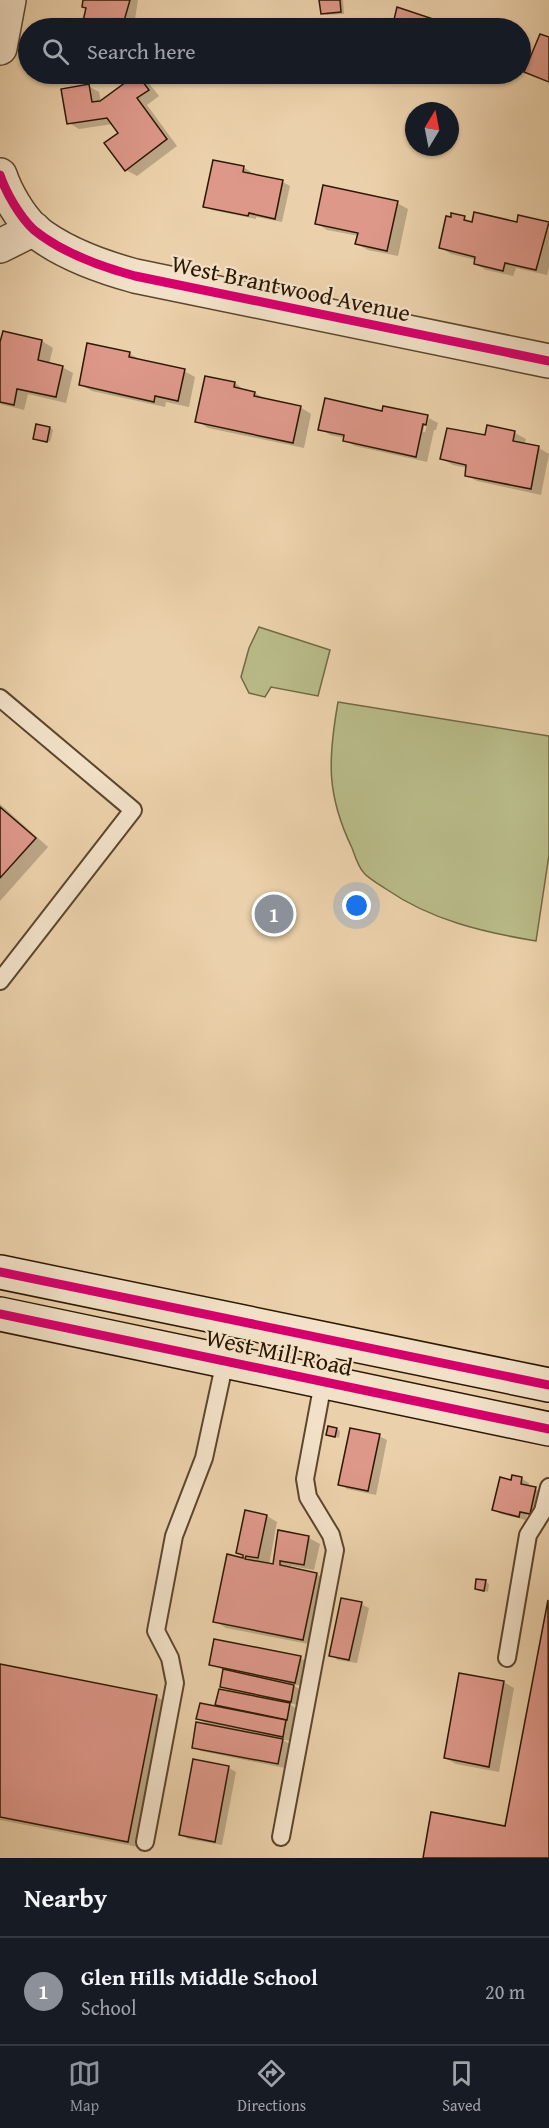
<!DOCTYPE html>
<style>
:root{--surface:#171b24;--page:#242831;--text:#f1f3f6;--muted:#9ea1a6;--line:#363941;--accent:#8c9099}
body{margin:0;font-family:"Gentium Book Plus",serif;background:var(--page);color:var(--text)}
.compass{position:absolute;left:405px;top:102px;width:54px;height:54px;border-radius:50%;background:var(--surface);box-shadow:0 2px 4px #0004;rotate:10deg}
.you{position:absolute;left:357px;top:906px;width:21px;height:21px;margin:-15px;border:4px solid #fff;border-radius:50%;background:#1a73e8;box-shadow:0 0 0 9px #1a73e833}
.badge{display:grid;place-items:center;width:39px;height:39px;border-radius:50%;background:var(--accent);color:#fff;font-size:20px;font-weight:700}
.pin{position:absolute;translate:-50% -50%;border:3px solid #fff;box-shadow:0 2px 6px #0006}
.list{margin:0;padding:0;list-style:none}
h2{display:flex;justify-content:space-between;align-items:center;height:78px;margin:0;padding:0 24px;font-size:26px}
h2 small{font-size:20px;font-weight:400;color:var(--muted)}
.list li{display:grid;grid-template-columns:39px 1fr auto;gap:18px;align-items:center;box-sizing:border-box;height:108px;padding:0 24px;border-top:2px solid var(--line)}
.list b{display:block;font-size:22px;white-space:nowrap}
.list p{margin:0;font-size:20px;white-space:nowrap;color:var(--muted)}
.list em{font-size:20px;font-style:normal;color:var(--muted)}
.icon{flex:none;width:33px;height:33px;fill:none;stroke:currentColor;stroke-width:2;stroke-linecap:round;stroke-linejoin:round}
.map{position:relative;flex:none;width:549px;height:1858px;overflow:hidden}
.search{position:absolute;background:var(--surface);box-shadow:0 2px 4px #0004;left:18px;right:18px;top:18px;height:66px;display:flex;align-items:center;gap:15px;box-sizing:border-box;padding:0 21px;border-radius:33px;color:var(--muted);font-size:22px}
.sheet{height:186px;background:var(--surface)}
nav{display:flex;justify-content:space-around;align-items:center;box-sizing:border-box;height:84px;border-top:2px solid var(--line);background:var(--surface);font-size:16px;color:var(--muted)}
nav a{display:grid;justify-items:center;gap:3px}
nav .on{color:var(--accent)}
.map>svg:first-child{display:block}
.green{fill:#b8bb88;stroke:#726945;stroke-width:1.5}
.shadow{fill:#0003;fill-rule:evenodd}
.building{fill:#de988a;stroke:#2d1702;stroke-width:1.5}
.lines{fill:none;stroke-linecap:round;stroke-linejoin:round}
.service-casing{stroke:#5c462c;stroke-width:20}
.minor-casing{stroke:#5c462c;stroke-width:36}
.secondary-casing{stroke:#2d1702;stroke-width:36}
.service{stroke:#f2e1c8;stroke-width:16}
.minor{stroke:#f2e1c8;stroke-width:33}
.secondary{stroke:#f2e1c8;stroke-width:33}
.cycleway-casing{stroke:#f2e1c8;stroke-width:13}
.cycleway{stroke:#d6006c;stroke-width:9}
.labels{text-anchor:middle;dominant-baseline:central;stroke-width:4.5;stroke-linejoin:round;paint-order:stroke}
.street-label{font-size:24px;fill:#2d1702;stroke:#f2e1c8}
</style>
<div class="map">
<svg width="549" height="1858" viewBox="0 0 549 1858">
<rect width="100%" height="100%" fill="#ebd1ab"/>
<filter id="stains"><feTurbulence type="fractalNoise" baseFrequency=".00333" numOctaves="4"/><feColorMatrix values="0 0 0 0 .2 0 0 0 0 .09 0 0 0 0 .02 0 0 0 .5 -.17"/></filter>
<radialGradient id="worn" r=".72"><stop offset=".6" stop-color="#630" stop-opacity="0"/><stop offset="1" stop-color="#630" stop-opacity=".3"/></radialGradient>
<g class="green">
<path d="M259,627L330,650L318,696L271,687L265,697L249,693L241,677L249,648Z"/>
<path d="M338,702L549,736V855L536,941C482,932 431,920 386,889C379,884 369,879 364,873C358,867 355,856 352,848C326,794 328,759 338,702Z"/>
</g>
<g class="shadow">
<path d="M85,0H138L135,19H132L130,28H87L88,22Z"/>
<path d="M321,0H343L344,14L326,15L322,13Z"/>
<path d="M398,9L439,23L449,28H392Z"/>
<path d="M410,74H434L431,81Z"/>
<path d="M477,74H496L494,79Z"/>
<path d="M137,75L148,82L159,96L147,105L177,146L137,176L126,170L120,134L113,124L79,129L69,123L88,86L99,92L101,102Z"/>
<path d="M243,167L251,172L250,175L283,182L290,186L282,222L256,217V219L212,210L205,206Z"/>
<path d="M397,203L408,209L398,256L368,250L357,244L359,236L327,230L316,223Z"/>
<path d="M464,218L473,223L549,224V267L547,275L516,268L513,276L486,270L475,264L476,260L451,254L440,247Z"/>
<path d="M4,333L42,341L53,348L49,364L62,367L73,373L66,403L28,394L24,410L0,404V346Z"/>
<path d="M88,345L130,354L141,360L184,371L195,377L189,407L166,402L165,407L92,391L81,385Z"/>
<path d="M206,377L235,383L245,391L255,393L265,399L300,407L311,414L304,448L208,428L197,421Z"/>
<path d="M383,412L427,417L438,423L436,430H434L427,462L355,446L344,440L345,438L330,435L320,429ZM426,418H429L425,432H423Z"/>
<path d="M488,427L515,433L526,439L524,445L539,448L549,454L541,495L477,481L466,475L467,468L453,465L442,459L486,437Z"/>
<path d="M50,428L53,430L50,442L38,440Z"/>
<path d="M0,804L48,847L0,901Z"/>
<path d="M336,1429L340,1431L339,1438L328,1434Z"/>
<path d="M379,1436L387,1440L376,1495L347,1489L340,1484Z"/>
<path d="M513,1477L522,1479L529,1483V1487L543,1492L538,1517L527,1515L526,1520L501,1514L494,1510Z"/>
<path d="M267,1516L277,1522L269,1565L274,1566L280,1531L309,1538L320,1544L314,1570L291,1566L290,1569L316,1574L327,1580L314,1645L226,1628L215,1621L251,1561L238,1553Z"/>
<path d="M486,1582L489,1584L488,1592L476,1588Z"/>
<path d="M549,1603V1858H424L506,1827Z"/>
<path d="M361,1604L369,1608L357,1663L338,1660L331,1655Z"/>
<path d="M300,1658L308,1662L303,1686L291,1684L301,1690L298,1705L288,1703L297,1709L290,1741L281,1739L290,1744L285,1768L201,1751L193,1747L210,1726L198,1719L226,1709L217,1704L232,1692L221,1686L224,1670L210,1664Z"/>
<path d="M0,1666L157,1697L167,1703L138,1847L0,1820Z"/>
<path d="M503,1682L514,1688L499,1772L456,1764L445,1758Z"/>
<path d="M229,1768L236,1772L222,1845L188,1839L180,1834Z"/>
</g>
<g class="building">
<path d="M83,0H130L122,28H86L87,22L83,21L86,8L82,7Z"/>
<path d="M319,0H340L341,12L321,14Z"/>
<path d="M397,7L439,21L438,25L448,28H392Z"/>
<path d="M540,34L549,37V82L524,72Z"/>
<path d="M137,74L149,90L137,98L167,139L125,171L104,143L118,133L107,118L67,124L61,89L89,84L92,102L100,101Z"/>
<path d="M213,160L244,166L243,172L283,180L275,219L249,213L248,216L203,207Z"/>
<path d="M323,185L398,201L387,251L355,244L358,233L315,224Z"/>
<path d="M474,212L517,222L518,215L549,222L536,270L505,263L503,271L474,264L475,257L439,248L446,216L451,217V213L465,216L464,220L472,222Z"/>
<path d="M3,331L42,340L38,360L63,366L56,397L17,389L14,405L0,402V342Z"/>
<path d="M87,343L130,352L129,357L185,369L178,401L155,396L154,402L79,385Z"/>
<path d="M205,376L235,382L234,387L255,392L254,396L301,406L293,443L195,422Z"/>
<path d="M325,398L382,411L383,406L428,415L426,425L423,424L416,457L343,441L344,435L318,430Z"/>
<path d="M36,424L50,427L47,442L33,439Z"/>
<path d="M487,425L515,431L513,441L539,446L531,489L465,476L466,465L440,459L447,428L485,435Z"/>
<path d="M0,807L36,838L0,878Z"/>
<path d="M328,1426L337,1428L335,1437L326,1435Z"/>
<path d="M350,1428L380,1434L368,1491L338,1485Z"/>
<path d="M512,1475L522,1477L521,1484L536,1487L530,1514L520,1512L519,1517L492,1510L500,1477L511,1480Z"/>
<path d="M245,1510L267,1515L258,1558L246,1556L245,1559L273,1564L278,1530L309,1536L304,1565L280,1561V1565L317,1573L303,1640L213,1622L227,1554L243,1558V1555L236,1553Z"/>
<path d="M476,1579L486,1580L484,1591L475,1589Z"/>
<path d="M341,1598L362,1602L349,1660L329,1656Z"/>
<path d="M548,1600L549,1858H423L431,1812L505,1826Z"/>
<path d="M214,1639L301,1656L295,1683L209,1665Z"/>
<path d="M0,1664L157,1695L128,1842L0,1817Z"/>
<path d="M223,1669L294,1685L291,1702L220,1687Z"/>
<path d="M459,1673L504,1681L489,1767L444,1758Z"/>
<path d="M219,1689L290,1703L287,1720L215,1705Z"/>
<path d="M200,1703L286,1720L283,1737L196,1719Z"/>
<path d="M196,1722L283,1739L278,1764L192,1748Z"/>
<path d="M193,1759L229,1766L215,1842L179,1835Z"/>
</g>
<g class="lines">
<defs>
<g id="service">
<path d="M0,698L133,810L0,981"/>
<path d="M507,1658L528,1535L543,1511L549,1487"/>
<path d="M281,1837L335,1550L331,1535L308,1497L305,1479L331,1340"/>
<path d="M145,1842L175,1683L170,1658L156,1631L174,1536L204,1458L225,1361"/>
</g>
<g id="minor">
<path d="M0,48L9,0"/>
<path d="M0,175C6,193 20,217 34,230C61,252 102,267 135,276L549,361"/>
<path d="M0,246L34,229"/>
</g>
<g id="secondary">
<path d="M0,1272L549,1385"/>
<path d="M0,1314L549,1429"/>
</g>
</defs>
<use href="#service" class="service-casing"/>
<use href="#minor" class="minor-casing"/>
<use href="#secondary" class="secondary-casing"/>
<use href="#service" class="service"/>
<use href="#minor" class="minor"/>
<use href="#secondary" class="secondary"/>
<defs>
<g id="cycleway">
<path d="M0,175C6,193 20,217 34,230C61,252 102,267 135,276L549,361"/>
<path d="M0,1272L549,1385"/>
<path d="M0,1314L549,1429"/>
</g>
</defs>
<use href="#cycleway" class="cycleway-casing"/>
<use href="#cycleway" class="cycleway"/>
</g>
<g class="labels">
<g class="street-label">
<text transform="translate(291 288) rotate(12)">West Brantwood Avenue</text>
<text transform="translate(279 1352) rotate(12)">West Mill Road</text>
</g>
</g>
<rect width="100%" height="100%" filter="url(#stains)"/>
<rect width="100%" height="100%" fill="url(#worn)"/>
</svg>
<svg class="compass" viewBox="-18 -18 36 36"><path d="M0-13l5 13h-10z" fill="#e53935"/><path d="M0 13l5-13h-10z" fill="#9ea1a6"/></svg>
<div class="you"></div>
<div class="pin badge" style="left:274px;top:914px">1</div>
<div class="search"><svg class="icon" aria-label="search" viewBox="0 0 24 24"><circle cx="10" cy="10" r="6"/><path d="M15 15l6 6"/></svg>Search here</div>
</div>
<section class="sheet">
<h2>Nearby<small></small></h2>
<ul class="list">
<li><span class="badge">1</span><div><b>Glen Hills Middle School</b><p>School</p></div><em>20 m</em></li>
</ul>
</section>
<nav>
<a class="on"><svg class="icon" aria-label="map" viewBox="0 0 24 24"><path d="M3 6l6-2 6 2 6-2v14l-6 2-6-2-6 2zM9 4v14M15 6v14"/></svg>Map</a>
<a><svg class="icon" aria-label="directions" viewBox="0 0 24 24"><path d="M12 3l9 9-9 9-9-9zM9 14v-3h6M13 9l2 2-2 2"/></svg>Directions</a>
<a><svg class="icon" aria-label="saved" viewBox="0 0 24 24"><path d="M7 4h10v16l-5-4-5 4z"/></svg>Saved</a>
</nav>
